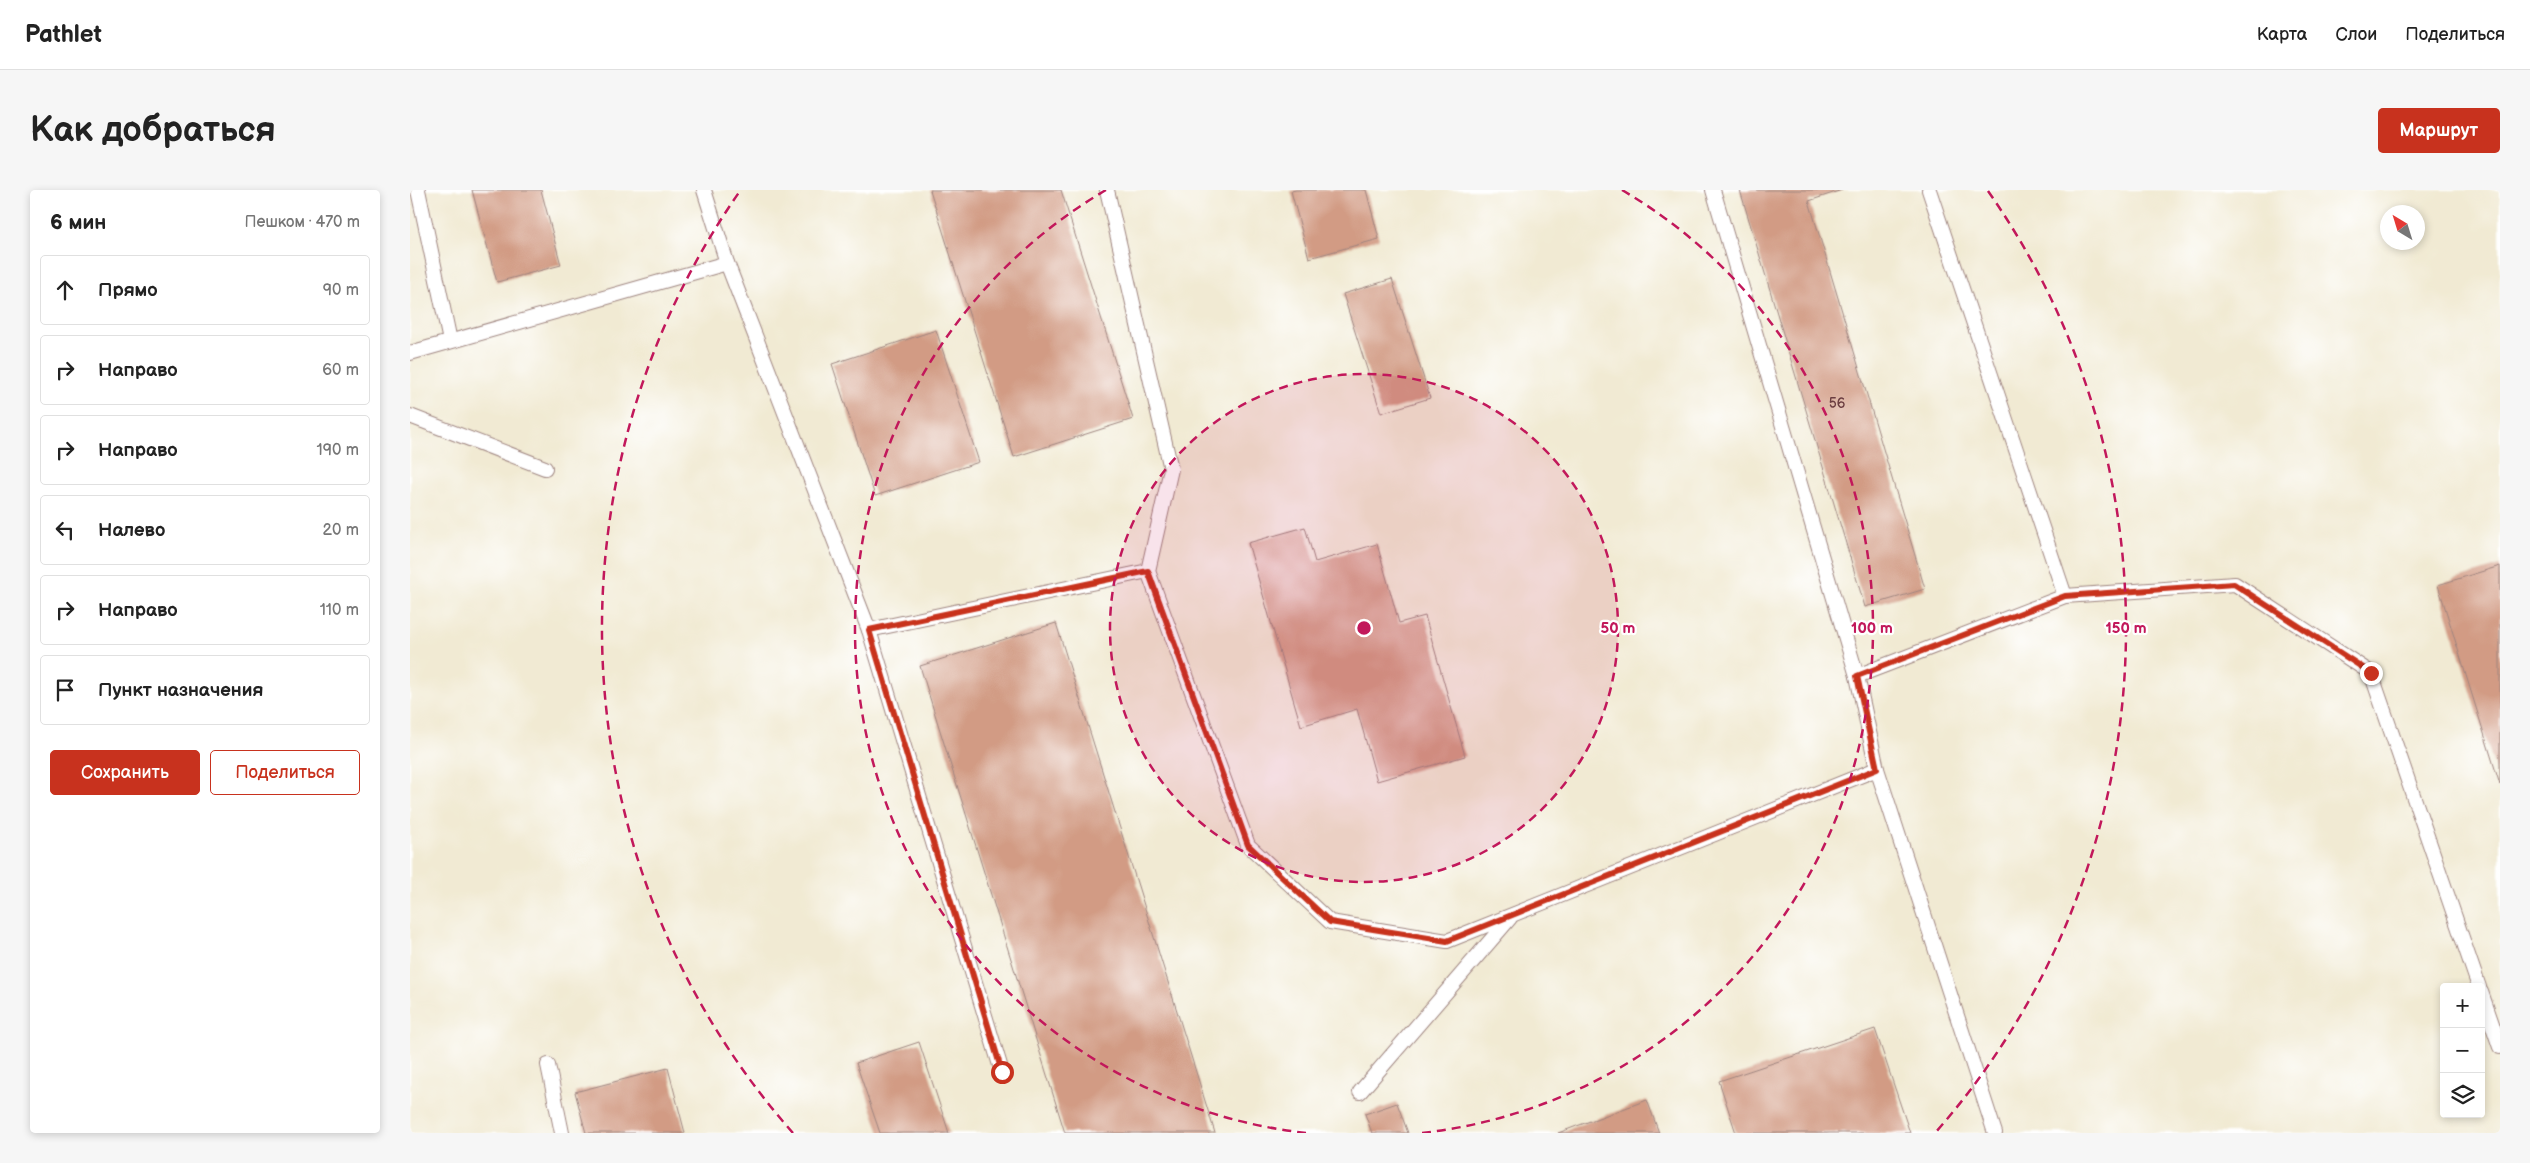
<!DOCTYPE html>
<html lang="ru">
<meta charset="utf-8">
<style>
:root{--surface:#fff;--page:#f6f6f6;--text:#222;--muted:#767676;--line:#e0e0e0;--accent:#c8321e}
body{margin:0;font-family:"Balsamiq Sans",sans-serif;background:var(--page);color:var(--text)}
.controls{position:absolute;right:15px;bottom:15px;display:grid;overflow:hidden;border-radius:5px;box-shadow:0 2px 8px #0003}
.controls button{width:45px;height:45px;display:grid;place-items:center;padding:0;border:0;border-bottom:1px solid var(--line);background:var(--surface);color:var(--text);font:25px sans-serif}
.compass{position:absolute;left:1970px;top:15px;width:45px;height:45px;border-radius:50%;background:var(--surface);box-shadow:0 2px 8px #0003;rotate:322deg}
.stop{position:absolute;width:15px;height:15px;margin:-11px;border:4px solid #c8321e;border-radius:50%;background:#fff}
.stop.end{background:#c8321e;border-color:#fff;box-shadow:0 1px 5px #0008}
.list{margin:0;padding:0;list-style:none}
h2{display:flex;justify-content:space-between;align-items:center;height:65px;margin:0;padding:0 20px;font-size:21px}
h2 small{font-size:16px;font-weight:400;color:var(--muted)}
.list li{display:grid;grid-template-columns:32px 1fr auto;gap:15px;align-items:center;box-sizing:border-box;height:70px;margin:0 10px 10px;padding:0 10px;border:1px solid var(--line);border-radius:5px}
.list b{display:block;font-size:19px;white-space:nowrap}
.list em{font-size:16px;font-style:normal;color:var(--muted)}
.actions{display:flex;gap:10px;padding:15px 20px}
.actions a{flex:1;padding:11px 0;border:1px solid var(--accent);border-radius:5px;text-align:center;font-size:18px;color:var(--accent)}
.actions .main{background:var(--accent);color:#fff}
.icon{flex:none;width:28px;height:28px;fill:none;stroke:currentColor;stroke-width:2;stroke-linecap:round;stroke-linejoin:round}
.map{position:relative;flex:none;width:2090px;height:943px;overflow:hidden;border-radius:5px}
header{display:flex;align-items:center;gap:30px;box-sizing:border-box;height:70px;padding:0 25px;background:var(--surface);border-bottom:1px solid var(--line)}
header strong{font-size:24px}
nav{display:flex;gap:28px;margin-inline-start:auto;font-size:18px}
.intro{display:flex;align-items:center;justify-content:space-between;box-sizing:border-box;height:120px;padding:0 30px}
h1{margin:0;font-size:35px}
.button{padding:12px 22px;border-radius:5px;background:var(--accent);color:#fff;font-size:18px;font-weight:700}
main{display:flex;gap:30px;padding:0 30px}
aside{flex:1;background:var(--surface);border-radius:5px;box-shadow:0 2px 8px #0003}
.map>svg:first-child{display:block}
.building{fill:#d29b84}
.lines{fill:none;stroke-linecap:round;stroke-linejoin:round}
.service-casing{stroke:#9e847f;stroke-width:16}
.service{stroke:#fff;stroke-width:14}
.route{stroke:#c8321e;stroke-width:6}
.ring{fill:none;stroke:#c2185b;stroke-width:2.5;stroke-dasharray:9 6}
.labels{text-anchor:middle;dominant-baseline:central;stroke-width:4.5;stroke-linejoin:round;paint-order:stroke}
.number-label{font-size:14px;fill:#6c3e41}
.centre{fill:#c2185b;stroke:#fff;stroke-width:2.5}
.ring-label{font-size:15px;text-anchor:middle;font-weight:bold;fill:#c2185b;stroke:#fff;stroke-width:4.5;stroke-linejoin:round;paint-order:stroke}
</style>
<header>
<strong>Pathlet</strong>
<nav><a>Карта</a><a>Слои</a><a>Поделиться</a></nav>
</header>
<div class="intro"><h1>Как добраться</h1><a class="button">Маршрут</a></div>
<main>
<aside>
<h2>6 мин<small>Пешком · 470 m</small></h2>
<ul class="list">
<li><svg class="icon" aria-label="ahead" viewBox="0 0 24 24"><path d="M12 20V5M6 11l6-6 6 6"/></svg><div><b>Прямо</b></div><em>90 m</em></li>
<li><svg class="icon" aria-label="right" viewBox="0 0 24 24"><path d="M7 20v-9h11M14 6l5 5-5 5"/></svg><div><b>Направо</b></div><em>60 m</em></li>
<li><svg class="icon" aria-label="right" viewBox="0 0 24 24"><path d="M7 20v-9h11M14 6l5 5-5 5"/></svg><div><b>Направо</b></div><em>190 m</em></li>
<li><svg class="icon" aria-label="left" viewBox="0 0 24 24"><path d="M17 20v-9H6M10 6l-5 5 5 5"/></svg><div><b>Налево</b></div><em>20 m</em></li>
<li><svg class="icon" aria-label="right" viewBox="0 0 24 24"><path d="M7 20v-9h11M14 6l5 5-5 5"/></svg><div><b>Направо</b></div><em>110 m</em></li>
<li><svg class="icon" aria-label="arrive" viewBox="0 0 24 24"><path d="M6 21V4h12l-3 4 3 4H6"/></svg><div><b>Пункт назначения</b></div></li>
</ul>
<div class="actions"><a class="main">Сохранить</a><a>Поделиться</a></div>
</aside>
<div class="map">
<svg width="2090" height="943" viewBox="0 0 2090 943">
<rect width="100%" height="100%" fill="#fff"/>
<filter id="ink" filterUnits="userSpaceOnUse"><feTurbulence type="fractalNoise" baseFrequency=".02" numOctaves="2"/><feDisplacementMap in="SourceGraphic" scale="10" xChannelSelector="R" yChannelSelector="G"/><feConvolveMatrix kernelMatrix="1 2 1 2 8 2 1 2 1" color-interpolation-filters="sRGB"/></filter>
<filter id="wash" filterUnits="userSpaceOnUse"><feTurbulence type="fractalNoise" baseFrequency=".0096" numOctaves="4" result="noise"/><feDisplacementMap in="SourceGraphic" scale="20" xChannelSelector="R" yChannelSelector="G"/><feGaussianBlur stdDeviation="1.12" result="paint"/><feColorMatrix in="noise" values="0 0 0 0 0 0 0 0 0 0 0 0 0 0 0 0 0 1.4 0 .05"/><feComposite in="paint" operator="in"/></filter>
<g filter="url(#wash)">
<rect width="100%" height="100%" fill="#f1ead3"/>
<g id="blocks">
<g class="building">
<path d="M62,0H131L151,75L87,92Z"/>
<path d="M520,0H651L723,229L604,267Z"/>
<path d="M886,0H956L969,49L899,68L881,1Z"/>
<path d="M1330,0H1432L1399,11L1515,399L1455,417Z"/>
<path d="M982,89L1020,208L971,223L933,104Z"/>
<path d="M526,140L569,272L465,306L422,174Z"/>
<path d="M895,337L905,372L967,354L989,433L1015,426L1055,566L967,591L947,519L891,536L838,353Z"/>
<path d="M2090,376V595L2028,395Z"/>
<path d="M646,433L805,943H655L510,476Z"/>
<path d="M1465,839L1500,943H1326L1309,891Z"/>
<path d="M509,852L539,943H470L446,873Z"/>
<path d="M258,878L275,943H176L165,902Z"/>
<path d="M1237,910L1249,943H1148Z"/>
<path d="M987,913L998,943H962L955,924Z"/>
</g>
</g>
</g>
<g filter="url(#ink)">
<use href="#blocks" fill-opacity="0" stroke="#9e847f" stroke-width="1"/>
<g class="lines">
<defs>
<g id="service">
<path d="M8,0L40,151"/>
<path d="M697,0L761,279L738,381"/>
<path d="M1303,0L1447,486"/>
<path d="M1519,0L1655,406"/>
<path d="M317,73L459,440L738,381L838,655L920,732L1037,751L1467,579"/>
<path d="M0,163L317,73L294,0"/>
<path d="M0,226L135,278"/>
<path d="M459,440L592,882"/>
<path d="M2071,802L2090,857"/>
<path d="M138,875L152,943"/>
<path d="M950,902L1100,728"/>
<path d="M1585,943L1467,579L1447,486L1655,406L1825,394L1961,483L2069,797"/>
</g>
</defs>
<use href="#service" class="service-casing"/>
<use href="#service" class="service"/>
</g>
</g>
<g class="lines" filter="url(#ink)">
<path class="route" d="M592,882L459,440L738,381L838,655L920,732L1037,751L1467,579L1447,486L1655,406L1824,394L1961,483"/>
</g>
<circle cx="954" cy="438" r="254" fill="#c2185b" fill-opacity=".12"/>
<g class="ring">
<circle cx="954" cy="438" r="254"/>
<path d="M896 943A508 508 0 0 1 696 0M1212 0A508 508 0 0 1 1012 943"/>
<path d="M383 943A762 762 0 0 1 330 1M1578 1A762 762 0 0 1 1525 943"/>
</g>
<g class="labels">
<g class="number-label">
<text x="1427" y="213">56</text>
</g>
</g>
<circle cx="954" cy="438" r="8" class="centre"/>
<g class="ring-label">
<text x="1208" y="443">50 m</text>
<text x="1462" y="443">100 m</text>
<text x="1716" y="443">150 m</text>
</g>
</svg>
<div class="controls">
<button>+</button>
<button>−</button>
<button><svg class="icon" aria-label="layers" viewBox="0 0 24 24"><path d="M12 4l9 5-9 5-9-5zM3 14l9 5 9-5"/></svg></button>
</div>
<svg class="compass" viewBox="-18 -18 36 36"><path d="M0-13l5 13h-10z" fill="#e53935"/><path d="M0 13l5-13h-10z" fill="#767676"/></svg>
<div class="stop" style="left:592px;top:882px"></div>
<div class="stop end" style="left:1961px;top:483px"></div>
</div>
</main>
